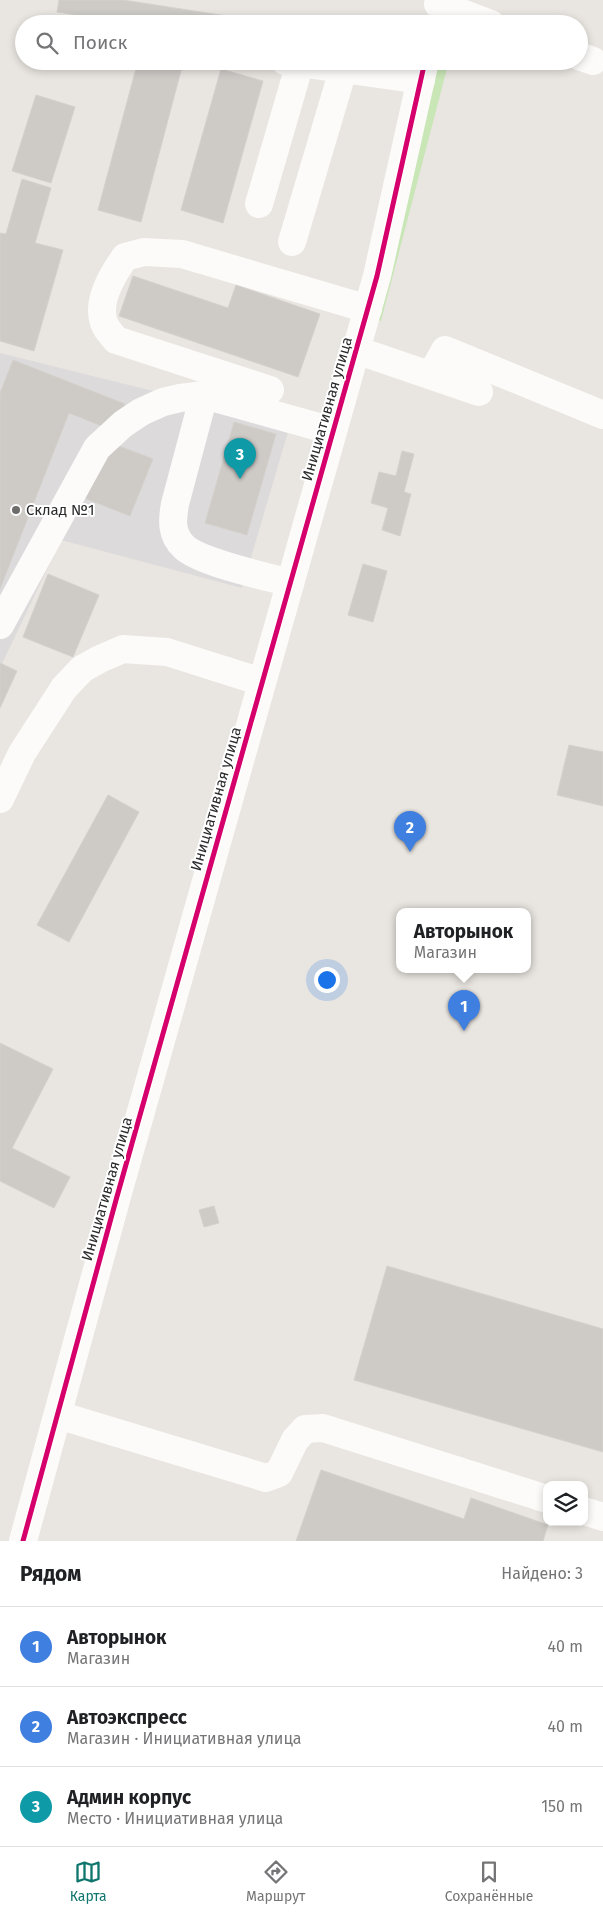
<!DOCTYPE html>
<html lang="ru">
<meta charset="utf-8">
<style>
:root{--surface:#fff;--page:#f2f2f2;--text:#202124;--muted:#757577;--line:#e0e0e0;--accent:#0f766e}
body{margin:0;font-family:"Fira Sans",sans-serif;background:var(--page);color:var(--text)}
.controls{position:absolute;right:15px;bottom:15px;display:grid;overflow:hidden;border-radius:10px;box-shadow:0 2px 8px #0003}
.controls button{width:45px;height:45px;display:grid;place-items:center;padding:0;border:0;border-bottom:1px solid var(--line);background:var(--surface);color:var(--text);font:25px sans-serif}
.you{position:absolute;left:326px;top:979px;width:18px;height:18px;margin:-12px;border:4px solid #fff;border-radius:50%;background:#1a73e8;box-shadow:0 0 0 8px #1a73e833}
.badge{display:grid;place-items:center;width:32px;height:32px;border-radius:50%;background:var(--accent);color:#fff;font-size:16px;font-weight:700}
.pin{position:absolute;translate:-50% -41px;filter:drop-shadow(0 1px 2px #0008)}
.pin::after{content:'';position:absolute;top:26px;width:18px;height:15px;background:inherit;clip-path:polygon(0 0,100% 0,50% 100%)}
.popup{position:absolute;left:396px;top:908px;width:135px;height:65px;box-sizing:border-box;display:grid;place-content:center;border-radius:10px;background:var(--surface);filter:drop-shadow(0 1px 4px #0005);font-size:16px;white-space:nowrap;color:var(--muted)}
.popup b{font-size:19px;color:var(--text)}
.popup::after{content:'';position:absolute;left:50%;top:100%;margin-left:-10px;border:10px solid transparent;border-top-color:var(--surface)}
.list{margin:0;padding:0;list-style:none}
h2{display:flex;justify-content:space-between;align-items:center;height:65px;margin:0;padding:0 20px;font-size:21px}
h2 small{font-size:16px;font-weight:400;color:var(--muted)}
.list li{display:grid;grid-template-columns:32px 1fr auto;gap:15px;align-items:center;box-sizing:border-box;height:80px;padding:0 20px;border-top:1px solid var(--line)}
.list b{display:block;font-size:19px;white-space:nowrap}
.list p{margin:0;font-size:16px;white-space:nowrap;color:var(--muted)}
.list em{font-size:16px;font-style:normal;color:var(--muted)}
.icon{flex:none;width:28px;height:28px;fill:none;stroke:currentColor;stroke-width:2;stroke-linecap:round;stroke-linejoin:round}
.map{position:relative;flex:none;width:603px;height:1541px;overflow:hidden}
.search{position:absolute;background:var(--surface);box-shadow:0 2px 8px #0003;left:15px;right:15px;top:15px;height:55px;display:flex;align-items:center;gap:12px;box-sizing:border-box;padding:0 18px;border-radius:28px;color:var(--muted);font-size:19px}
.sheet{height:305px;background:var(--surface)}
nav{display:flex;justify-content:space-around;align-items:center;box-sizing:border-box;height:70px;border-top:1px solid var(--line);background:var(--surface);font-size:14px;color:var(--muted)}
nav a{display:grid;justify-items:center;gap:2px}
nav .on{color:var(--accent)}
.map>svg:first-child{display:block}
.industrial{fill:#dddadc}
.green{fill:#c9e6b7}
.building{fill:#cecbc7;stroke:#d4d1cc}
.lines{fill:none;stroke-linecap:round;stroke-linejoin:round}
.minor{stroke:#fcfbfa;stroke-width:28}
.cycleway-casing{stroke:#fff;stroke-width:8}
.cycleway{stroke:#d6006c;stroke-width:5}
.poi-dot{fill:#6e6c6a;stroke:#fff;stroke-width:2}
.labels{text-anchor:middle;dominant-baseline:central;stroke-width:4;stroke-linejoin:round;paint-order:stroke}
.street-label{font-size:15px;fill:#2b2b2b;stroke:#fff}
.poi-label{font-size:15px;fill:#2b2b2b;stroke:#fff;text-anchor:start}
</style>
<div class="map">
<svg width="603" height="1541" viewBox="0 0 603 1541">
<rect width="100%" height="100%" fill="#e9e5e0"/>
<path class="industrial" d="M0,353L290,425L242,588L61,540L0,668Z"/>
<path class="green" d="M439,61H449L381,321L372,318Z"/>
<g class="building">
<path d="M59,0H123L279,24H138L57,12Z"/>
<path d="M138,61L183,63L141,222L98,210Z"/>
<path d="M221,69L263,81L223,223L181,210Z"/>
<path d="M36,95L75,107L51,183L12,171Z"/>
<path d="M22,179L51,188L35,243L63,250L34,351L0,341V233L6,234Z"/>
<path d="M133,276L228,308L236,285L320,314L298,377L119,316Z"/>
<path d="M13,360L125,404L114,431L69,413L0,589V393Z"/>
<path d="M234,422L276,434L247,535L205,523Z"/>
<path d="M106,441L153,459L130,516L84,498Z"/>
<path d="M402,451L414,454L404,492L411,494L400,536L382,530L388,508L371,503L379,472L396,476Z"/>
<path d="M363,564L387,571L373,622L348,615Z"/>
<path d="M48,574L99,595L73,657L23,637Z"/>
<path d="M0,663L17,671L0,708Z"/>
<path d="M569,745L603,752V806L557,795Z"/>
<path d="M108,795L139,812L69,942L37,925Z"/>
<path d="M0,1043L53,1069L12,1148L70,1177L54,1208L0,1181Z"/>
<path d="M214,1206L219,1223L204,1227L199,1210Z"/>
<path d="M387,1266L603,1329V1452L354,1380Z"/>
<path d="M321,1470L464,1519L471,1498L548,1525L543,1541H296Z"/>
</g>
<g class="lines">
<g class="minor">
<path d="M438,4L491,24"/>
<path d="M579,56L593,61"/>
<path d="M285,61L421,80"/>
<path d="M259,204L300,63"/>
<path d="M292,242L343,70"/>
<path d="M356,350L479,392"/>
<path d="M431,375L445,350L603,415"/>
<path d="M270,390L116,340C112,335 106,329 104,323C96,301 113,274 125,257L144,252L182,254L368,309"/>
<path d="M204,395L175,504C172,520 171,535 184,547C201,563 266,576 290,583"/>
<path d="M0,625L97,448L123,424L141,412L163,402L180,398L204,395L333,431"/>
<path d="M0,799L22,753L64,688L82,669L100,659L123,649L167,652L262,682"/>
<path d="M58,1415L266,1478L279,1473L295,1440L305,1429L323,1428L547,1499"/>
<path d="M584,1511L603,1517"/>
<path d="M23,1541L116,1200L377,276L425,61"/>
</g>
<defs>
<path id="cycleway" d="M23,1541L116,1200L377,276L425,61"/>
</defs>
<use href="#cycleway" class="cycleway-casing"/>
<use href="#cycleway" class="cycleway"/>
</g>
<circle class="poi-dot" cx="16" cy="510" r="5"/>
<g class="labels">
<g class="street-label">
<text transform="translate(327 409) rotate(-74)">Инициативная улица</text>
<text transform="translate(216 799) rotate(-74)">Инициативная улица</text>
<text transform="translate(107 1189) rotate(-74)">Инициативная улица</text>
</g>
<g class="poi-label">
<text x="26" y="510">Склад №1</text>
</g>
</g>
</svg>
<div class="controls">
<button><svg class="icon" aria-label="layers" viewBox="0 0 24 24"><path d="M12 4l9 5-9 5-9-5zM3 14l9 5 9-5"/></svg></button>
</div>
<div class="you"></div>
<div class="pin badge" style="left:464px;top:1031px;background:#3f7fe0">1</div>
<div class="popup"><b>Авторынок</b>Магазин</div>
<div class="pin badge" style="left:410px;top:852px;background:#3f7fe0">2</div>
<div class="pin badge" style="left:240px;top:479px;background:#0f9aa8">3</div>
<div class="search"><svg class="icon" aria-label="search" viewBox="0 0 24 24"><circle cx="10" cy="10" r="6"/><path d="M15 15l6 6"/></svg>Поиск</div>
</div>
<section class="sheet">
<h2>Рядом<small>Найдено: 3</small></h2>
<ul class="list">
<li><span class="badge" style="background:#3f7fe0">1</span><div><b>Авторынок</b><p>Магазин</p></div><em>40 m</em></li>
<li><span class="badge" style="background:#3f7fe0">2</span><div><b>Автоэкспресс</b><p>Магазин · Инициативная улица</p></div><em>40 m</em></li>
<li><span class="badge" style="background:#0f9aa8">3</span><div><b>Админ корпус</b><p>Место · Инициативная улица</p></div><em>150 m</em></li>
</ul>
</section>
<nav>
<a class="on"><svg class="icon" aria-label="map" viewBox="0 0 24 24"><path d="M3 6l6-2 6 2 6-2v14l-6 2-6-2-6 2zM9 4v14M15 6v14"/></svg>Карта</a>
<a><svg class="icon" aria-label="directions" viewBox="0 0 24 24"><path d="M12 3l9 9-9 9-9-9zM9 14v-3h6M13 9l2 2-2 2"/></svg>Маршрут</a>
<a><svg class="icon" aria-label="saved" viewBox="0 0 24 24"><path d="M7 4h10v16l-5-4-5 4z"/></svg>Сохранённые</a>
</nav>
